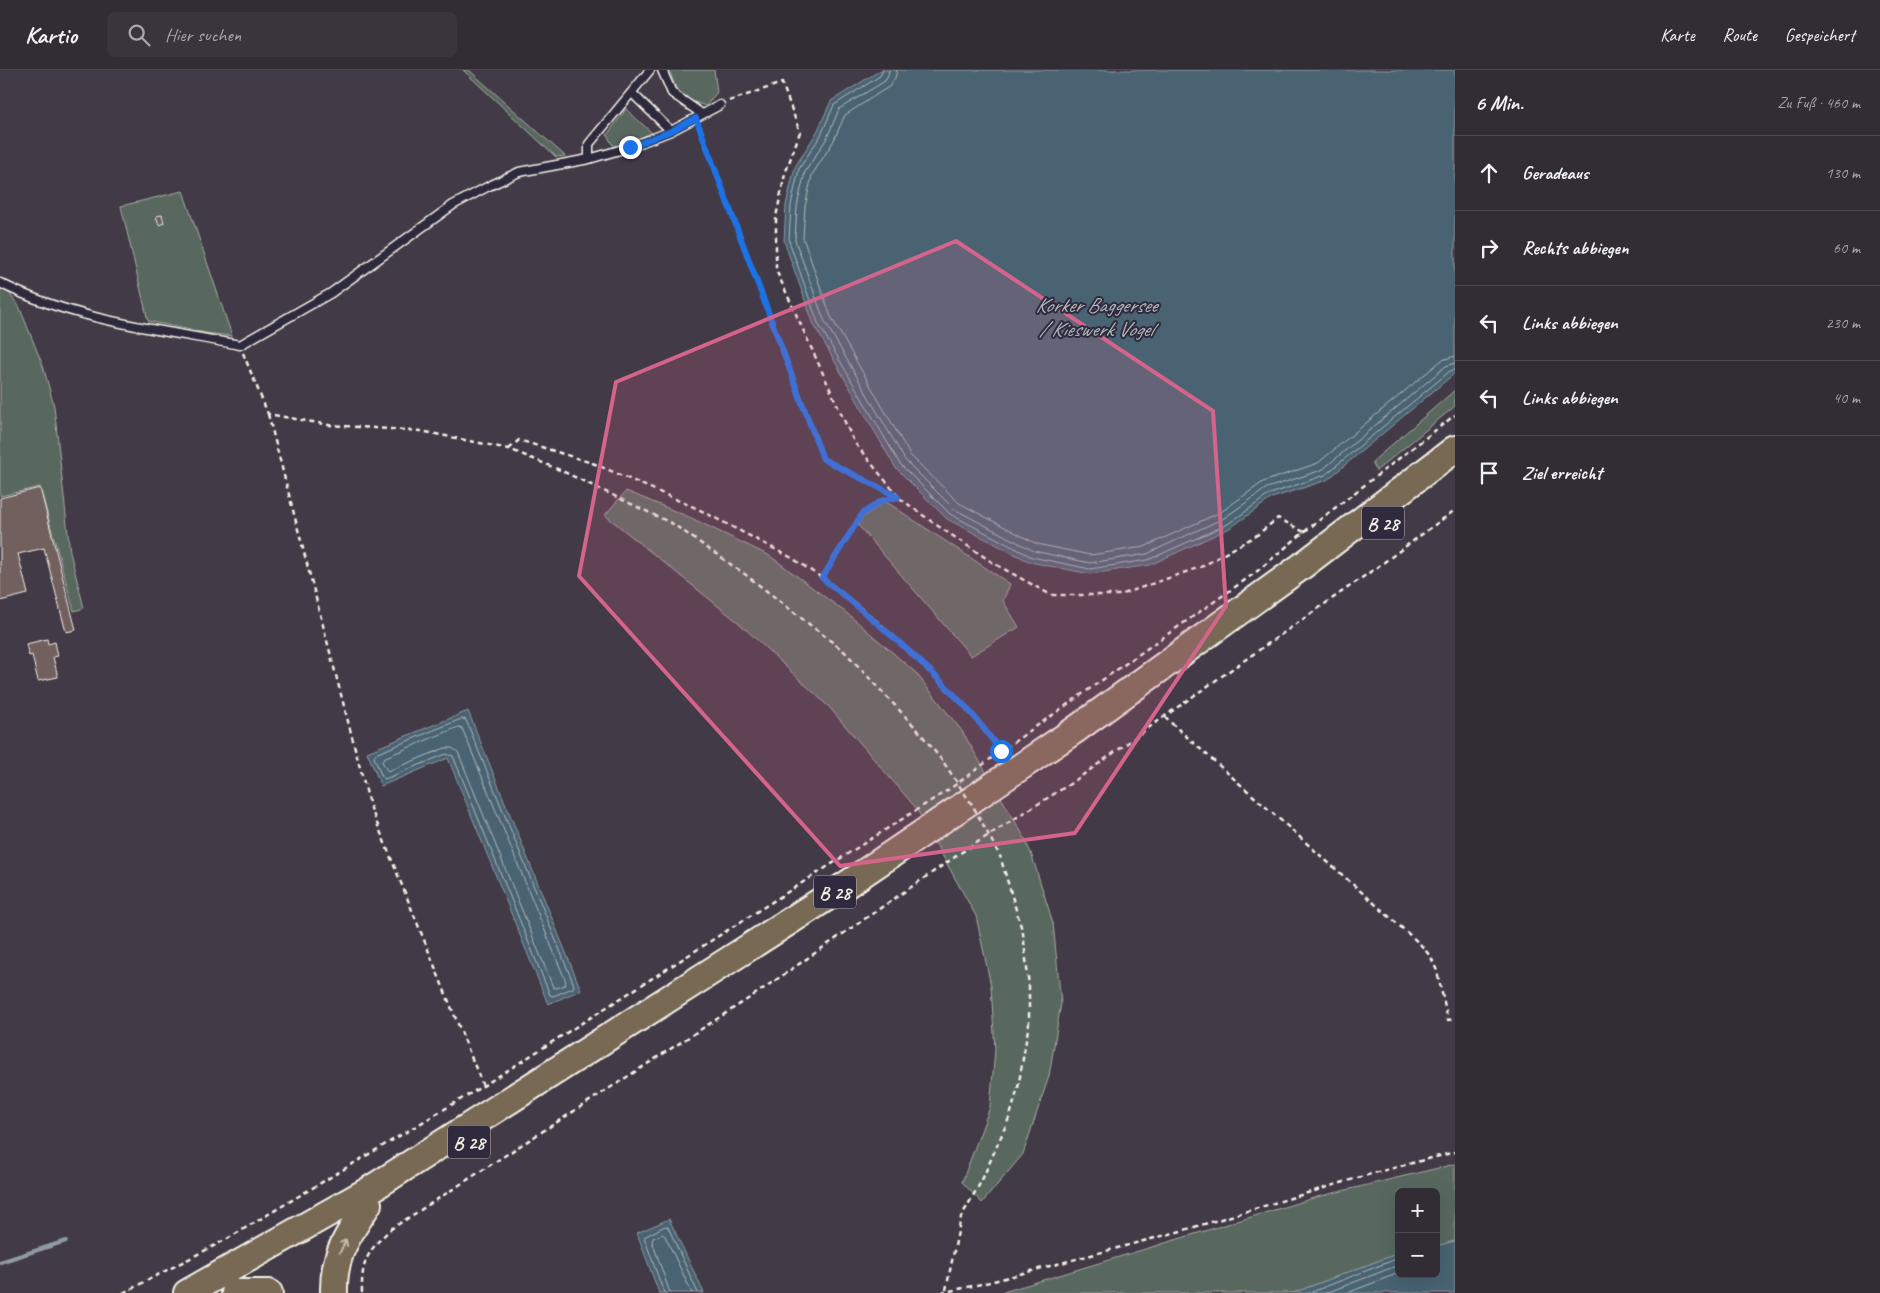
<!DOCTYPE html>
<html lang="de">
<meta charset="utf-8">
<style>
:root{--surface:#322c35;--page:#3a343d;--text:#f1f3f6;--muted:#a8a7ad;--line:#4d4850}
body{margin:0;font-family:Caveat,sans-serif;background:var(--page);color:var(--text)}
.controls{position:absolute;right:15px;bottom:15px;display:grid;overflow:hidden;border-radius:8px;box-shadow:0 5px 20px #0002}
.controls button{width:45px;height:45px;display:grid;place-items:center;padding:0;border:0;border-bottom:1px solid var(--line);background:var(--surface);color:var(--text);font:25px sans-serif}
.stop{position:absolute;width:15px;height:15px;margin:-11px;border:4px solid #1a73e8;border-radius:50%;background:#fff}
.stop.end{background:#1a73e8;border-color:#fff;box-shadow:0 1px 5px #0008}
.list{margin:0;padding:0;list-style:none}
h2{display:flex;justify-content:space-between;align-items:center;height:65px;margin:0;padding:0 20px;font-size:21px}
h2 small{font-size:16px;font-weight:400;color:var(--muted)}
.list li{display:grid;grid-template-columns:32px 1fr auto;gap:15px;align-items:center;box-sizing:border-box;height:75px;padding:0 20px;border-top:1px solid var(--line)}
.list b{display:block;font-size:19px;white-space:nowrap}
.list em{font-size:16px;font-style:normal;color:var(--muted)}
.icon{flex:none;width:28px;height:28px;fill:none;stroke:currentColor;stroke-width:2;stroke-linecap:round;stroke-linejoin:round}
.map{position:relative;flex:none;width:1455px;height:1223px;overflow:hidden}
header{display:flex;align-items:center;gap:30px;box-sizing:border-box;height:70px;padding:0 25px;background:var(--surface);border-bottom:1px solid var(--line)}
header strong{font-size:24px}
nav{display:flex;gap:28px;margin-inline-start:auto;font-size:18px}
.search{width:350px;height:45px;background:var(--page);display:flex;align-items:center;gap:12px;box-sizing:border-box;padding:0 18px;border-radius:8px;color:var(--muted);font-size:19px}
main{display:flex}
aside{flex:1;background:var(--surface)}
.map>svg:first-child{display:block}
</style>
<header>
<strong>Kartio</strong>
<div class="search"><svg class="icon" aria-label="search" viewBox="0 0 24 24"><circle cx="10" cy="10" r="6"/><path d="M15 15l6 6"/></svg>Hier suchen</div>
<nav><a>Karte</a><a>Route</a><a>Gespeichert</a></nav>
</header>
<main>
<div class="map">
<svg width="1455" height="1223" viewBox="0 0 1455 1223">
<rect width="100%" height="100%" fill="#433a47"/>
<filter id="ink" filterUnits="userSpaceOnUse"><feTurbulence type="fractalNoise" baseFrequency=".02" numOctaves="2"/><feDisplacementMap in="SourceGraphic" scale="10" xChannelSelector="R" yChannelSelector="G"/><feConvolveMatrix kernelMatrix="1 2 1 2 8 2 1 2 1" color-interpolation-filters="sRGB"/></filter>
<g filter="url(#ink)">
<!-- green -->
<path fill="#58675e" stroke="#a6aca3" d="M463,0h6l96,86 -9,1z
M669,0h45l3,22 -11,14c-26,-8 -28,-12 -37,-36z
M626,39l27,25 -37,12 -4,-2 -5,-9z
M183,121l49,145 -26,-3 -58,-12 -27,-115z
M0,218l8,4 11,14 24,60 11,40 16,146 14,56 -10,3 -34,-124 -40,9z
M1455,320v16l-79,65 -4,-9z
M626,421l63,26 81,39 79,59 66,57 47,59 61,104 8,18 22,70 8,80 -12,73 -26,78 -41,49 -20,-21 28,-75 5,-57 -4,-64 -15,-70 -60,-108 -87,-101 -90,-84 -134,-108z
M885,431l125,83 -7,17 16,26 -48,29 -113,-131 5,-8z
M1455,1094v77l-19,5v-54h-37v61l-106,40h-293l317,-96z"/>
<!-- water -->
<path fill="#4a6373" stroke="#8e9ca2" d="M881,0h574v303l-128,107 -55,18 -42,30 -80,37 -60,9 -60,-12 -83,-43 -52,-52 -81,-142 -30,-84 2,-36 9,-38 22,-35 14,-31z
M468,641l113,279 -33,14 -100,-246 -67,28 -14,-34z
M669,1149l35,74h-45l-22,-60z
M1455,1171v52h-162l106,-40v21h37v-28z"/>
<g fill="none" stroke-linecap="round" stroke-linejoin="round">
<!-- shore -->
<path stroke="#b0b8b9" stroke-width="1" d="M883,0l-3,6 -46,29 -13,30 -22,34 -8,36 -2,36 29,82 82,141 50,50 82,43 58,12 58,-9 80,-36 42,-30 55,-19 125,-104 5,-1
M889,0l-1,6 -3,5 -46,28 -12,29 -22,34 -8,34 -2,34 29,80 81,140 49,49 80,42 56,12 57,-9 77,-36 43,-30 55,-18 124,-104 9,-3
M897,0l-2,8 -5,8 -45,29 -12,27 -21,33 -7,32 -2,31 28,79 79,138 49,48 78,41 53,11 54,-8 77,-35 42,-30 55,-19 124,-103 13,-4
M462,649l4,1 108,265 -1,3 -20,8 -3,-1 -97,-239 -7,-2 -61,25 -3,-2 -8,-20 2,-3z
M459,657l3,1 104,254 -1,3 -8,3 -4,-1 -95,-235 -6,-4h-7l-57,23 -2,-2 -4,-8 2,-3z
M664,1223l-20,-56 21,-11 3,1 30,66
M670,1223l-18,-52 1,-3 9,-4 3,2 27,57
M1309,1223l90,-35
M1326,1223l73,-28
M1347,1223l52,-20"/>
<!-- stream -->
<path stroke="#8e9ca2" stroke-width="4" d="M0,1192l66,-21"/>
</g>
<!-- building -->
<path fill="#72615f" stroke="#f4f1e8" d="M162,145l2,8 -5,2 -3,-9z
M40,418l36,142 -10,2 -22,-84 -26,6 10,40 -28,7v-103z
M47,569l1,5 7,-2 3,14 -5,1 5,20 -20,4 -6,-26 -3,1 -3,-12z"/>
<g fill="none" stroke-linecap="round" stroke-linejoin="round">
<defs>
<path id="service" d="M662,0l10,23 30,21
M632,23l39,38
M589,89v-15l61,-74
M0,213c71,37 161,47 240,62l91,-52 122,-88 34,-18 32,-15 70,-13 41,-12 41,-16 49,-26"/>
<path id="trunk" d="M187,1223l184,-104 472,-302 232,-157 227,-164 153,-117
M235,1223h34
M334,1223c-1,-40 14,-57 34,-89"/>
</defs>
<!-- service casing -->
<use href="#service" stroke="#f4f1e8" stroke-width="11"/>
<!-- trunk casing -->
<use href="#trunk" stroke="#f4f1e8" stroke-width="30"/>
<!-- path -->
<path stroke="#f4f1e8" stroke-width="2.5" stroke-dasharray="5 4" stroke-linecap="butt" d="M729,31l53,-18 18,49 -15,42 -9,43v53l78,172 43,53
M699,57l124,332 75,38 37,27 60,40 56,31h69l83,-29 54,-31 21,-17 26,14
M243,283l25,61 61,11 92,6 88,18 51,21 113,54 73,51 99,77 72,77 27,34
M268,344l102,392 113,280
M509,379l10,-9 76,24 103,45 94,49 30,20 58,46 86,83 35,44 254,-178 49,-41 151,-117
M822,508l40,-64 19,-13 15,-4
M1165,646l4,5 251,223 11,13 6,14 11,49 7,-1
M946,1220l15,-73 21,-37 28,-64 8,-28 11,-65v-37l-6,-53 -23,-77
M123,1223l104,-54 256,-153 468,-298 49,-36
M362,1223c-1,-32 6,-43 29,-64l360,-232 214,-147 108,-68 92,-66 218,-153 72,-53
M941,1223l49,-11 191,-51 193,-58 81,-21"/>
<!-- service -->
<use href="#service" stroke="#2f2a3d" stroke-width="8"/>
<!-- trunk -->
<use href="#trunk" stroke="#786954" stroke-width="26"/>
<!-- path-bridge -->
<path stroke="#f4f1e8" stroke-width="2.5" stroke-dasharray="5 4" stroke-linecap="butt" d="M944,693l29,43 27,50"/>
</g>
<!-- one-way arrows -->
<defs><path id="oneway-shaft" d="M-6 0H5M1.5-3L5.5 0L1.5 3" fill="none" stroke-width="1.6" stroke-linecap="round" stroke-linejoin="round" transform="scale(1.25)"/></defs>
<use stroke="#c2bbad" href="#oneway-shaft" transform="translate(343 1176) rotate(-64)"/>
</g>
<g fill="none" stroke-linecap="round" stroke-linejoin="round" filter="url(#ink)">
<!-- route -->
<path stroke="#1a73e8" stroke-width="6" d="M630,77l41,-16 25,-13 127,341 75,38 -17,4 -19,13 -40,64c50,40 99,81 143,128 13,14 24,30 36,45"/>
</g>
<!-- marked area -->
<path fill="#d4648c" fill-opacity="0.2" stroke="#d4648c" stroke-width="4" stroke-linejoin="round" d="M956,171l257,170 13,195 -151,227 -235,33 -261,-290 37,-194z"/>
<g text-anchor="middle" stroke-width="4" stroke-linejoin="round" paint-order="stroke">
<!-- shield labels -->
<g fill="#2f2a3d" stroke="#b9b5b5" stroke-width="1">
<rect x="1362" y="436.5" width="42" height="33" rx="4"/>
<rect x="814" y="805.5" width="42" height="33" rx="4"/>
<rect x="448" y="1055.5" width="42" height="33" rx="4"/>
</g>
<g font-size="19" font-weight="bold" fill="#f4f1e8">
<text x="1383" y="460">B 28</text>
<text x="835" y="829">B 28</text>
<text x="469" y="1079">B 28</text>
</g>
<!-- water labels -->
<g font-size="21" font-style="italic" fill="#b0b8b9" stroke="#2f2a3d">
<text x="1096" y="242">Korker Baggersee<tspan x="1096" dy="24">/ Kieswerk Vogel</tspan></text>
</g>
</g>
</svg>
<div class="controls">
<button>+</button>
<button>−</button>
</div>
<div class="stop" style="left:1001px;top:681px"></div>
<div class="stop end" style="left:630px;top:77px"></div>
</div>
<aside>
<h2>6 Min.<small>Zu Fuß · 460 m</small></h2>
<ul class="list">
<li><svg class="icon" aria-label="ahead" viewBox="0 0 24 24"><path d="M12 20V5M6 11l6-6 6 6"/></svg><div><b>Geradeaus</b></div><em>130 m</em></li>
<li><svg class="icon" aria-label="right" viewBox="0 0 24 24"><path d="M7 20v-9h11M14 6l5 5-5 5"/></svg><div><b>Rechts abbiegen</b></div><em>60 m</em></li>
<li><svg class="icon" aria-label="left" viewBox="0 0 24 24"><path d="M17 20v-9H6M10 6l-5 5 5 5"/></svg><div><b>Links abbiegen</b></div><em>230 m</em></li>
<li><svg class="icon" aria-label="left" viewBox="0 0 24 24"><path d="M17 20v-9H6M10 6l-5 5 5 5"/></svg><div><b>Links abbiegen</b></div><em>40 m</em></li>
<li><svg class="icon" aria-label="arrive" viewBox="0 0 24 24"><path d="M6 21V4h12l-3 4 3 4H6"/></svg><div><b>Ziel erreicht</b></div></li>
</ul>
</aside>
</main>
